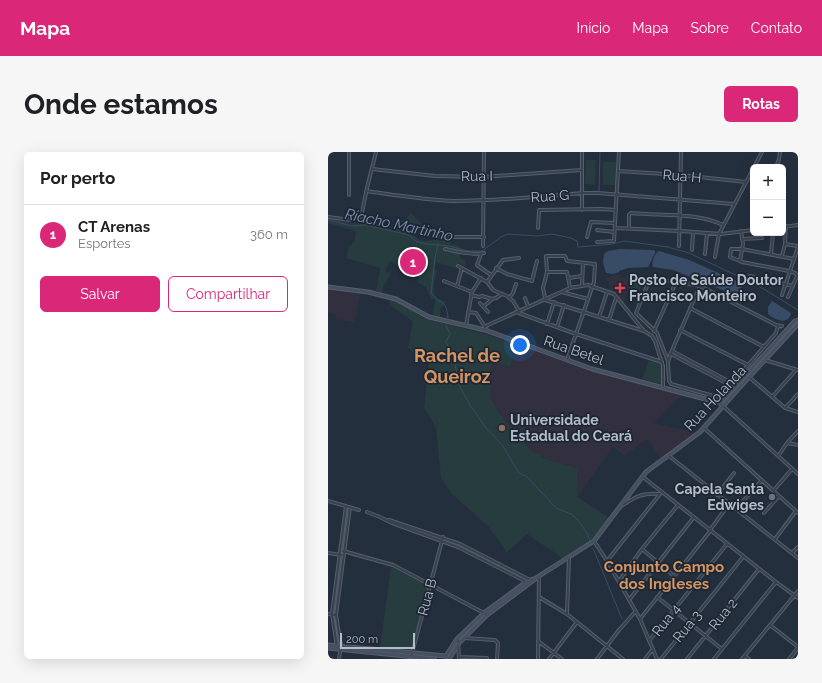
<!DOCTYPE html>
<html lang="pt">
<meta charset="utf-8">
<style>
:root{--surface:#fff;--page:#f6f6f6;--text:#202124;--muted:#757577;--line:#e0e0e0;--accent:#db2777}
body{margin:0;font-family:Raleway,sans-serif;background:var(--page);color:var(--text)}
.controls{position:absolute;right:12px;top:12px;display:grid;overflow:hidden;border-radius:6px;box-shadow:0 4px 16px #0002}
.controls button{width:36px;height:36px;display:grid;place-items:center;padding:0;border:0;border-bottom:1px solid var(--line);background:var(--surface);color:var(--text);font:20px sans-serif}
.scale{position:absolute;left:12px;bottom:10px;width:75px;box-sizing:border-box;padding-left:4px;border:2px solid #b4bcc9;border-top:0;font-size:11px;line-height:14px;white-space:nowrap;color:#b4bcc9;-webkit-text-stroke:3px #1d2633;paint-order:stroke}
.you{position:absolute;left:192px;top:193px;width:14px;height:14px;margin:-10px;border:3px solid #fff;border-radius:50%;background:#1a73e8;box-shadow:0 0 0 6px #1a73e833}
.badge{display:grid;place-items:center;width:26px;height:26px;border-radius:50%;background:var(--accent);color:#fff;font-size:13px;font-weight:700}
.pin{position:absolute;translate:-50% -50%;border:2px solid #fff;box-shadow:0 1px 4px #0006}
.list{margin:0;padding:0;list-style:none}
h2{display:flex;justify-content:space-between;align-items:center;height:52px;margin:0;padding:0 16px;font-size:17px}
h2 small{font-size:13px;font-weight:400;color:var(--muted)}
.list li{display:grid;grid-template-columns:26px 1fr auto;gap:12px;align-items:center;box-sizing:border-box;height:60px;padding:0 16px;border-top:1px solid var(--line)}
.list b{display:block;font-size:15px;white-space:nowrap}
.list p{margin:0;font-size:13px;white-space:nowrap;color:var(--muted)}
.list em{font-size:13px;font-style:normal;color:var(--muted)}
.actions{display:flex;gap:8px;padding:12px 16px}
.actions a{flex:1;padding:9px 0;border:1px solid var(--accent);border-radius:6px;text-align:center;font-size:14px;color:var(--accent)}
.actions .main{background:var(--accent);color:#fff}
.map{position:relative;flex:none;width:470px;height:507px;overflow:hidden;border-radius:6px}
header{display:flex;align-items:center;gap:24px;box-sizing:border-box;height:56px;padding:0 20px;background:var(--accent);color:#fff}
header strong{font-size:19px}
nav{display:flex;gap:22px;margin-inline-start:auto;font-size:14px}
.intro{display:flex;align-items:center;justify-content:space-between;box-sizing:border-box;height:96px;padding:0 24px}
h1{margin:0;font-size:28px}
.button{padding:10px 18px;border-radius:6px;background:var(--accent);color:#fff;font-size:14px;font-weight:700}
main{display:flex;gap:24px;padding:0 24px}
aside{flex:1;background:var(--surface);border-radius:6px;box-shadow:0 4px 16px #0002}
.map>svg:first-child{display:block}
</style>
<header>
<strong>Mapa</strong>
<nav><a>Início</a><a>Mapa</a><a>Sobre</a><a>Contato</a></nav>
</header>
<div class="intro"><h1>Onde estamos</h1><a class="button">Rotas</a></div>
<main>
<aside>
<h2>Por perto<small></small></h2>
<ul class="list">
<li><span class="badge">1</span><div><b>CT Arenas</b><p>Esportes</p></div><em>360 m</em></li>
</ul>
<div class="actions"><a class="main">Salvar</a><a>Compartilhar</a></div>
</aside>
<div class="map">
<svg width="470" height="507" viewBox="0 0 470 507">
<rect width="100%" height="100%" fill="#242f3e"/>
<!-- medical -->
<path fill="#32303f" d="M289,123l15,6 -9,22 -7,-10 -6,-3 2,-3 -7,-9z
M0,137l32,5 -5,26 -3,2 -16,-3v-5l-8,-2z
M187,192l84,29 83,22 -28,28 43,10 -37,25 -13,-19 -22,16 -12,-8 -36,50v-29l-29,-8 -16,-9 -31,-35 -11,-19v-21l3,-16 18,7z"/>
<!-- green -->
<path fill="#263c3f" d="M258,8h10l-1,25 -10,-1z
M275,10h13v23h-13z
M82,62h2l10,10 -1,6h-6l-2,3 1,3 6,4 4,1 27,-3v6l9,2v12l6,3 -1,5 -5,-3 -3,1 -2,4 -19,-6 -1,7 2,1c-1,7 -6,22 -1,27 3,3 7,3 10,4l-1,3 -5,5v9l-7,-2 2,-16 -2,-2 -1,3 -6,-14 -9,-5 2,-5 -29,-16 -5,10 6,2 -8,14 -1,6 -6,-2 4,-23 -34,-10 3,-12h2l1,-3h2l2,-11 -1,-1 -27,-8v-5l23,5 34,1v4l7,1 4,-7 9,-2z
M301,119l16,7 -7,16 -10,-4 4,-9 -6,-3z
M61,147l10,4 27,16 59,15 30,10 -4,23 -18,-6 -3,15v21l11,19 31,35 16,9 29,8v29l32,21 -17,21 -30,20 -2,-3 -33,-22 -21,19 -2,-5 -16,-22 -37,-33 -10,-15 -5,-50 -12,-21 5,-42 -21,-17 5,-26 -21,-16 -2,-2z
M321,208l12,4v20l-19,-5z
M63,415l36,18 1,2 -17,63 -2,1 -29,-3z"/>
<!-- water -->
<path fill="#394c67" d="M291,97l34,1 2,1v2l-7,14 -20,1 -9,3v1l-6,2 -7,-1 -3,-11 1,-8 4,-3z
M331,99l30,9 52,23 1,3 -5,9h-2l-62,-25 -20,-3c-2,-5 2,-14 6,-16z
M444,149l19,12c-3,13 -16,7 -23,1v-7z"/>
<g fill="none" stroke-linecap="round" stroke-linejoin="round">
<!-- stream -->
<path stroke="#394c67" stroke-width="1" d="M271,39l1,-39
M0,68l24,6 14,-1 43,10 7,6 10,3 23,2 19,5h14l19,-14 7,-3 30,2 14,-2 19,4 6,3 1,6 35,-3 11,-3 44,6 21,6 68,32 41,25
M110,92l-3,14 -4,35c10,14 15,4 17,25
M118,174l4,8 -4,8 7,12 6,31 11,20 16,23 17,18 16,27 8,4 29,31 15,6 7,6 9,13 3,8
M265,396l29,71"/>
<!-- street-tunnel -->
<path stroke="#3a4453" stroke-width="2" stroke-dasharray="2 1" stroke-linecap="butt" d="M452,176l2,2"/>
<defs>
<path id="street" d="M426,15l8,-15
M448,15l3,-8 1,-7
M44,17l63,7 48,1 99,-7
M290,19l63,4 65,7
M38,39c29,4 59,9 88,10 43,0 86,-4 129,-8h15l136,11
M21,43v-43
M254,58v-58
M0,65l23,3 10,-3 6,-29 9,-36
M455,75l15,-2
M210,76l1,-18 62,-1 15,1
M287,76l65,3 41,3 32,-4
M301,77v-14l2,-2c30,3 65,-1 92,12
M269,78l17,2
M112,85h44
M259,85l4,-15 24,1
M414,87l20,-1
M269,90l17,-1 5,-89
M457,92l13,2
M155,94l1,-94
M351,94l2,-94
M117,97c10,2 30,7 39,4
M364,98l1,-18
M153,102l-4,11 14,10
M377,102l2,-21
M443,102l2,-21
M454,104l3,-12 1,-18
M387,105l4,-23 34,-65
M466,107l-52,-10h-11l-1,8 12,5 47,9 6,2 3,3
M412,109l3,-17 -2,-13
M130,114l29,16 6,8 14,6 6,5 6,10
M168,116l11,6 25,7 5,-20
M219,120h20l3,16
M422,124l43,10
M241,126l13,-2
M116,129l28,11
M159,130l16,-22 16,-2
M129,134l5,-18
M254,134l1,-23
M372,134l-30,69 -2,8 1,18 2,3 46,13 5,-2 47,-54 7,-8 2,-7
M234,140l26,7
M143,143l8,2 3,-1 10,3
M454,143l16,-48
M460,145l9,-21
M181,146l4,-5 3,-9
M197,146l3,8
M217,146l-2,-10 4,-16 -1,-16h19l2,5 28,3 -1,18 -27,78
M164,147l4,-1 6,-4
M217,148l99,31
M152,151l8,9
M156,154l5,-4 3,-3
M362,156l74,39
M140,160l8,1 9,14
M188,160l60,22 86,28
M271,165l8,-25
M281,168l7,-22
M219,172l7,-22
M138,173l6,-33 9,-14
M229,175l7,-22
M157,178v-3l3,-2 82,-37 18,-3 26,9 30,37 8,5 3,5 8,25v21
M352,178l68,35
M326,179l22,-49
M344,199l60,32
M343,202l59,31
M437,208l33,10
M340,209l-11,-28 -21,-20 11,-27 6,-6 27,2 20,4 76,39 6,1
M421,225l36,31 13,4
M444,245l24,-27
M395,254l75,68
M457,256l13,-14
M376,276l94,85
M459,291l11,2
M451,303l8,-12 11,-12
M341,304l129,102
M315,325l133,105 22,16
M446,338l18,-21
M389,343l17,-22
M0,349l31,9
M293,354c15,-9 19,-13 38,-12
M408,357l26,-29
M39,360l13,5 12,6 66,24 69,35
M436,361l15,-17
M61,368l71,24 70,36
M382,378l19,-26
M447,387l21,-28
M266,389l13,20 33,58 17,40
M314,397l32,27
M15,399l50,14 91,48 3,2
M0,401l13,2
M464,401l6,-6
M279,409l53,-67
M291,429l23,-32 36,-44
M211,445l28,17 56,45
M329,445l65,52
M301,448l65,-83
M239,461l2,-55
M0,462l8,1
M312,467l71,-89
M442,473l28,22
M130,486l1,21
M136,486l31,2 3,3 -1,16
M210,489l24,18
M321,489l78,-97
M9,495l-5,-33 14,-108
M417,504l4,3
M83,505l32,-120
M131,505l28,1
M11,507l2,-13 -5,-31 14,-108
M210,507l1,-83
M221,507l28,-37
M269,507l22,-29 16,-18
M317,507l8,-10
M333,507l82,-102
M359,507l72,-90
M386,507l62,-77
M414,507l56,-68
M461,507l9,-11"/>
<path id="secondary" d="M0,135l40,5 28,7 33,18 56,13 107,39 128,34 3,3
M392,251l75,-82 3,-1
M0,493l118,11 1,1
M0,496l106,11
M118,504l11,-17 27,-26 42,-31 7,-3
M121,507l10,-16 28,-28 52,-39 55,-35 52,-69 54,-40 39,-44 59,-64"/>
</defs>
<!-- street casing -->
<use href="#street" stroke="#565f6c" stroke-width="4"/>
<!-- secondary casing -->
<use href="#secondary" stroke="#565f6c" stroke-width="5"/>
<!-- street -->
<use href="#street" stroke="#38414e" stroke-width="2"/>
<!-- secondary -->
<use href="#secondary" stroke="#465061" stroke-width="3"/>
</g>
<!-- markers -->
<path fill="#e0444e" stroke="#1d2633" stroke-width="1.5" d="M290 130h4v4h4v4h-4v4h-4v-4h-4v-4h4z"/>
<circle fill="#8d6e63" stroke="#1d2633" stroke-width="1.5" cx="174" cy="276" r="4"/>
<circle fill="#6b7280" stroke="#1d2633" stroke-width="1.5" cx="444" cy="345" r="4"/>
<g text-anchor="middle" stroke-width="3.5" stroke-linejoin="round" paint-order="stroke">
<!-- street labels -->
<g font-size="14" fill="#b4bcc9" stroke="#1d2633">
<text transform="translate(149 24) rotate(-1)" y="5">Rua I</text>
<text transform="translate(354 24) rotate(5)" y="5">Rua H</text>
<text transform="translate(222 44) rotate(-4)" y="5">Rua G</text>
<text transform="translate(246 198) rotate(19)" y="5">Rua Betel</text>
<text transform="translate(387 246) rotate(-47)" y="5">Rua Holanda</text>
<text transform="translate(99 445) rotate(-75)" y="5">Rua B</text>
<text transform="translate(395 462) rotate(-51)" y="5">Rua 2</text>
<text transform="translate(338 468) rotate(-52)" y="5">Rua 4</text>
<text transform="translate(359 474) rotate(-51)" y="5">Rua 3</text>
</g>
<!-- poi labels -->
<g font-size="14" font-weight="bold" fill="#b4bcc9" stroke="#1d2633" text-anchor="start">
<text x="301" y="133">Posto de Saúde Doutor<tspan x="301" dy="16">Francisco Monteiro</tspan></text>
<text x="182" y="273">Universidade<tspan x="182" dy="16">Estadual do Ceará</tspan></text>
<text x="436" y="342" text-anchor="end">Capela Santa<tspan x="436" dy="16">Edwiges</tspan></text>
</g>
<!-- water labels -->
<g font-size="15" font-style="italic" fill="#7c92b1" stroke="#1d2633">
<text transform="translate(71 73) rotate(12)" y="5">Riacho Martinho</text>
</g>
<!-- neighbourhood labels -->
<g font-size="15" font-weight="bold" fill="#d59563" stroke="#1d2633">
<text x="336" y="420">Conjunto Campo<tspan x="336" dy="17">dos Ingleses</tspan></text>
</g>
<!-- district labels -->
<g font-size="18" font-weight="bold" fill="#d59563" stroke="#1d2633">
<text x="129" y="210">Rachel de<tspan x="129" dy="21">Queiroz</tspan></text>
</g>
</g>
</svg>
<div class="controls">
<button>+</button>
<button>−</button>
</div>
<div class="scale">200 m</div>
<div class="you"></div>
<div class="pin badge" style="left:85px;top:110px">1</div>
</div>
</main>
